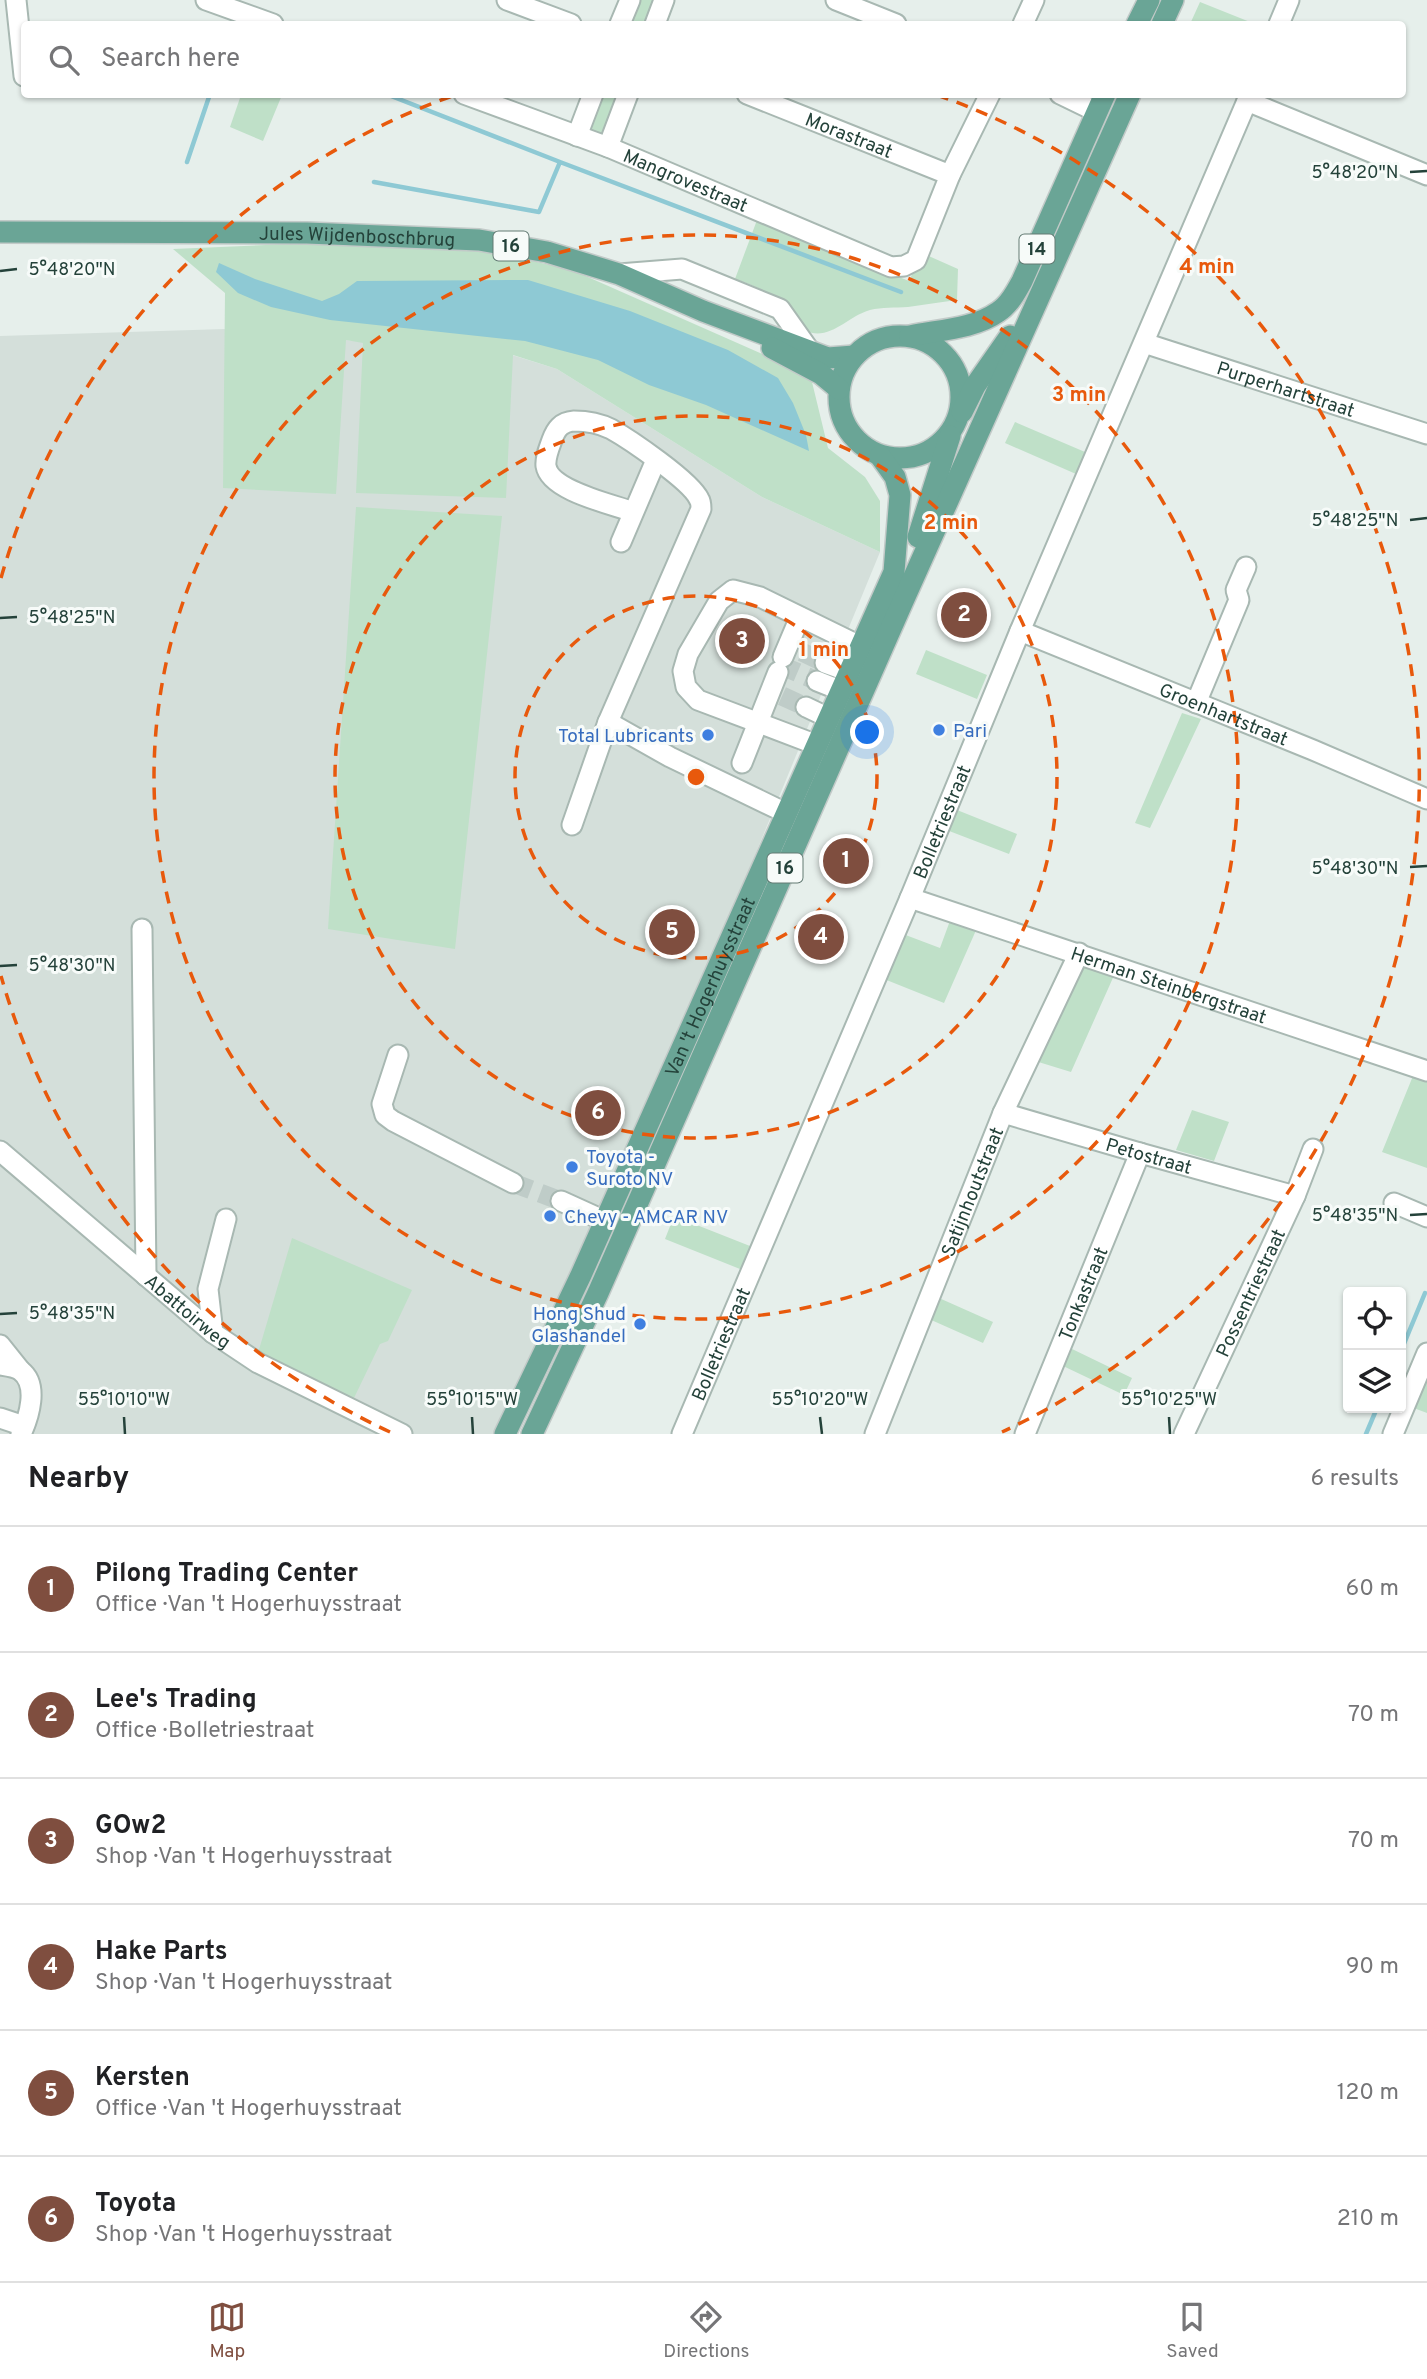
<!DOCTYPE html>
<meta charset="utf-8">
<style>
:root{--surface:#fff;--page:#f2f2f2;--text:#202124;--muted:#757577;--line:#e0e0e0;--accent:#7f4e3f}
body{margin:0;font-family:Overpass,sans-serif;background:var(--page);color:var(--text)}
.controls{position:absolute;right:21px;bottom:21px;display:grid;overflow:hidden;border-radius:7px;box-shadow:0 2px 5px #0004}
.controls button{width:63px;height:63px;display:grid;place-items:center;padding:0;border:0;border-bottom:2px solid var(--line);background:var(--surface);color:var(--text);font:35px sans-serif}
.you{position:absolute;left:868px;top:733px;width:24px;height:24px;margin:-18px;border:5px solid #fff;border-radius:50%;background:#1a73e8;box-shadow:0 0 0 10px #1a73e833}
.badge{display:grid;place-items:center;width:46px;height:46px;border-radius:50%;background:var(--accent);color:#fff;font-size:23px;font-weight:700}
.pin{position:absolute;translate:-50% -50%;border:4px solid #fff;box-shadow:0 2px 7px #0006}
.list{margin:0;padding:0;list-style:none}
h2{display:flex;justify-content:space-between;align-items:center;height:91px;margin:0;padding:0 28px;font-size:30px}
h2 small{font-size:23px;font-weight:400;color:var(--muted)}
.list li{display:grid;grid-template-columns:46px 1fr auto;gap:21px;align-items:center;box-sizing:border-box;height:126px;padding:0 28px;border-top:2px solid var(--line)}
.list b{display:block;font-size:26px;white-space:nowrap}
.list p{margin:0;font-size:23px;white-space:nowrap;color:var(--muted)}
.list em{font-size:23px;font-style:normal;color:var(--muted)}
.icon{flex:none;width:38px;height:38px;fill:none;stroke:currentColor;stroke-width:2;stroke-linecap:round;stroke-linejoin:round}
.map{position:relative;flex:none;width:1427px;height:1434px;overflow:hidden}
.search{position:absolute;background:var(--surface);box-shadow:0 2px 5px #0004;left:21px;right:21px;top:21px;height:77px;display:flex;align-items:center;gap:18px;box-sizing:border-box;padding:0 24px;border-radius:7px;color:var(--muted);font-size:26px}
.sheet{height:847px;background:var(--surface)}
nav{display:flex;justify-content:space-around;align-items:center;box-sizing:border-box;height:98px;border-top:2px solid var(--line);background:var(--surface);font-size:19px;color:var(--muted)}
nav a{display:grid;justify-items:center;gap:4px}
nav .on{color:var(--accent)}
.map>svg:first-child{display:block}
</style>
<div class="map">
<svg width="1427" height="1434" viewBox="0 0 1427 1434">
<rect width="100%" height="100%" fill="#e6efeb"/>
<!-- built -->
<path fill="#d4dfda" d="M225,329l287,26 45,14 205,128 118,55 -224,543 -154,339h-502v-1098z"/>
<!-- green -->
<path fill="#bfe0c8" d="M638,0h17l-9,24h-18z
M1200,2l55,22h-65z
M241,95h41l-19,46 -33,-14z
M598,95h22l-16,43 -19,-7z
M757,220l152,61 13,-28 36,16 -1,31c-17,2 -33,5 -49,7 -13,1 -26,0 -38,3 -24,7 -39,31 -65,21 -25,-31 -32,-39 -70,-52z
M359,241l121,8 92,21 204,90 36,22 16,66 37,29 15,24v51l-118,-55 -205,-128 -44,-14 -7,143 -150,-5 7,-150 -17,-3 -10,154 -113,-6 2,-195 -52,-44z
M1015,422l70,30 -9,22 -71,-31z
M356,507l146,9 -47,433 -127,-20z
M926,650l61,25 -10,24 -61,-25z
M1182,713l19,6 -51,109 -15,-5z
M952,808l65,26 -8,20 -65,-25z
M951,918l26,10 -33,75 -60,-24 19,-45 37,14z
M1078,964l38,7 -45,101 -39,-12z
M1415,1071l12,5v92l-45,-16z
M1192,1110l37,12 -15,39 -38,-11z
M674,1216l81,32 -10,23 -80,-32z
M292,1238l120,52 -24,51 -8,3 -26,54 -96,-45z
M939,1298l54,24 -10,21 -54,-24z
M1070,1348l62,30 -8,17 -63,-30z
M1427,1368v45l-16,-6z"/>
<!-- water -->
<path fill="#8ec9d4" d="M219,263l36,16 67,22 17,-7 18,-13 171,-1 102,31 98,39 50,28 15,25 13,32 3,16 -103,-46 -57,-20 -51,-25 -73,-19 -195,-21 -59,-13 -33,-14 -22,-21z"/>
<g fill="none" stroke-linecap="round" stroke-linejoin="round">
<!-- stream -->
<path stroke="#8ec9d4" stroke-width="4.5" d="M187,162l23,-68
M560,162l341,130
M374,182l165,30 21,-50 -174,-68
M1401,1351l24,-58
M1366,1434l11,-26"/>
<!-- minor-tunnel -->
<path stroke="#bfccc8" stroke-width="19" stroke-dasharray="19 10" stroke-linecap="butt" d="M802,652l23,11
M780,665l37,16
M782,696l24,11
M513,1183l48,18"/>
<defs>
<g id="minor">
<path d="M16,0l8,76"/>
<path d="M206,0l67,24"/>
<path d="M507,0l64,24"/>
<path d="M836,0l60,24"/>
<path d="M620,24l10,-24"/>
<path d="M655,24l9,-24"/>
<path d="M1023,24l11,-24"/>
<path d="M1279,24l10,-24"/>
<path id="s1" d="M464,94l144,53 283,120 13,-1 12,-6 34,-85 40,-81"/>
<path id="s2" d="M747,94l203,81"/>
<path d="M1060,94l37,18"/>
<path d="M1247,101l180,74"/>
<path d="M577,136l16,-42"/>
<path d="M608,147l20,-53"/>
<path d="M619,274l63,-5 98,40 29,41"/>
<path id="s3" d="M1144,343l283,91"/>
<path d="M621,542l35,-82"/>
<path id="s4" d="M1020,631l293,119 114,49"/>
<path d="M783,657l17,-40"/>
<path d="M825,663l25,9"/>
<path d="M817,681l25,10"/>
<path d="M1196,703l43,-103 -3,-10 10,-23"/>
<path d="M806,707l23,11"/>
<path d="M608,722l62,35 116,56"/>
<path d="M817,745l-119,-45 -12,-13 -3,-16 5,-17 31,-53 14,-11 27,7 102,50"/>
<path d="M742,763l36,-91"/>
<path d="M572,825l36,-103 93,-213c0,-3 0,-7 -2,-10 -8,-18 -70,-60 -88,-70 -10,-5 -25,-8 -37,-8 -13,1 -18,8 -22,19 -3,8 -7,18 -6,26 4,25 66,38 87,46"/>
<path id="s5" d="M910,898l517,173"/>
<path d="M142,929l4,347"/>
<path d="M398,1055l-16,49 3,11 8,6 120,62"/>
<path id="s6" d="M1003,1113l137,40 155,43"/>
<path id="s7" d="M0,1151l213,182 45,30 144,71"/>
<path d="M561,1201l44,20"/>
<path d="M1394,1203l33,14"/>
<path d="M213,1333l-5,-44 18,-70"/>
<path d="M0,1345l20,25"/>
<path d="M0,1365c6,1 16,2 21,6 18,14 8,46 0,63"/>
<path d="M0,1418l24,8"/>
<path id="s8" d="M682,1434l228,-536 110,-267 230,-537"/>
<path id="s9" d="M875,1434l128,-321 76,-160"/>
<path id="s10" d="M1025,1434l115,-281"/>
<path id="s11" d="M1184,1434l111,-238 18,-47"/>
<path d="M1393,1434l34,-81"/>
</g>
<g id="major">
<path d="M1137,24l12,-24"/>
<path d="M1162,24l11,-24"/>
<path id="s12" d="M0,232l307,1 172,7 68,12 72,22 84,37 125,47 26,-2"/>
<circle cx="900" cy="397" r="61"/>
<path d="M910,336c28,-6 64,-7 88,-24 11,-7 18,-20 24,-31l83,-187"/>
<path d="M772,348l49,26 18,15"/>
<path d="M962,412l13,-26 35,-50"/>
<path d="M918,537l32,-101"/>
<path id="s13" d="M505,1434l76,-159 313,-703 6,-77 -5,-18 -15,-21"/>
<path d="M532,1434l66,-141 306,-694 226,-505"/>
</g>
</defs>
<!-- minor casing -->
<use href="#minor" stroke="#a8b8b2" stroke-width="23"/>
<!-- major casing -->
<use href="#major" stroke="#c2cac8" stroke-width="24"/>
<!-- minor -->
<use href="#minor" stroke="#fff" stroke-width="19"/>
<!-- major -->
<use href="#major" stroke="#6aa596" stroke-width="21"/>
</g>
<!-- ticks -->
<path fill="none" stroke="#24423a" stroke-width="2.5" d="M1410,172l17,-1M0,271l17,-2M1410,520l17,-2M0,618l17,-1M1410,867l17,-1M0,966l17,-1M1410,1215l17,-1M0,1314l17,-1M124,1417l1,17M472,1417l1,17M820,1417l2,17M1169,1417l1,17"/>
<!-- distance rings -->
<g fill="none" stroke="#e8590c" stroke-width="3.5" stroke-dasharray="12 9">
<circle cx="696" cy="777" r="181"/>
<circle cx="696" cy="777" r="361"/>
<circle cx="696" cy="777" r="542"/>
<path d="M390 1432A723 723 0 0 1 1 976M1 578A723 723 0 0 1 455 95M937 95A723 723 0 0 1 1002 1432"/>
</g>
<!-- markers -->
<g fill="#3f7fe0" stroke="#f7fbf9" stroke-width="2.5">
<circle cx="939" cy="730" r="7"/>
<circle cx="708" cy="735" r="7"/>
<circle cx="572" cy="1167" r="7"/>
<circle cx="550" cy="1216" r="7"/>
<circle cx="640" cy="1324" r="7"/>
</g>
<g text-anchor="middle" stroke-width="6" stroke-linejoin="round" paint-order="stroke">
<!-- shield labels -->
<g fill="#f7fbf9" stroke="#637a73" stroke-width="2">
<rect x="493.5" y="231.5" width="35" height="29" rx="5"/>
<rect x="1019.5" y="234.5" width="35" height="29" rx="5"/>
<rect x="767.5" y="853.5" width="35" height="29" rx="5"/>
</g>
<g font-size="18" font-weight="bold" fill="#24423a">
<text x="511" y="252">16</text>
<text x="1037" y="255">14</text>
<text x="785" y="874">16</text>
</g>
<!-- street labels -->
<g font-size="19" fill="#24423a" stroke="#f7fbf9">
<text dy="7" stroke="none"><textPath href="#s2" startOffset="110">Morastraat</textPath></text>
<text dy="7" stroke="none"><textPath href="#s1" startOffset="238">Mangrovestraat</textPath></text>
<text dy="7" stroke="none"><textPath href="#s12" startOffset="357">Jules Wijdenboschbrug</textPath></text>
<text dy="7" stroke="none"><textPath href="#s3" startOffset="149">Purperhartstraat</textPath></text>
<text dy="7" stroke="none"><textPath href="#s4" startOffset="220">Groenhartstraat</textPath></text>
<text dy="7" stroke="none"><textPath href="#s8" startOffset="665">Bolletriestraat</textPath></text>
<text dy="7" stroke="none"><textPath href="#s5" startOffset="273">Herman Steinbergstraat</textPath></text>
<text dy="7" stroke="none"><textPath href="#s13" startOffset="492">Van 't Hogerhuysstraat</textPath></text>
<text dy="7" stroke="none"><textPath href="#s6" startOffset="152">Petostraat</textPath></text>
<text dy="7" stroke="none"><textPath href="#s9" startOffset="261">Satijnhoutstraat</textPath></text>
<text dy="7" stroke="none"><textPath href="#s11" startOffset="156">Possentriestraat</textPath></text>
<text dy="7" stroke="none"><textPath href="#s10" startOffset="152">Tonkastraat</textPath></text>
<text dy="7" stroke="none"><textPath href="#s7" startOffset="247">Abattoirweg</textPath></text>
<text dy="7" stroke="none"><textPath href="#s8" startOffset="98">Bolletriestraat</textPath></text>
</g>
<!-- shop labels -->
<g font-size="19" fill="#366cbe" stroke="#f7fbf9" text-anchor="start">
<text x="953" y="737">Pari</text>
<text x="694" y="742" text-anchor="end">Total Lubricants</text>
<text x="586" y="1163">Toyota -<tspan x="586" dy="22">Suroto NV</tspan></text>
<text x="564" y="1223">Chevy - AMCAR NV</text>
<text x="626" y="1320" text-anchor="end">Hong Shud<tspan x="626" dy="22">Glashandel</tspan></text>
</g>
</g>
<g font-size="18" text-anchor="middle" fill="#24423a" stroke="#f7fbf9" stroke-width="6" stroke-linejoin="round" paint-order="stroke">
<text x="1355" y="178">5°48'20"N</text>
<text x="72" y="275">5°48'20"N</text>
<text x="1355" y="526">5°48'25"N</text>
<text x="72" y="623">5°48'25"N</text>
<text x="1355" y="874">5°48'30"N</text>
<text x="72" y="971">5°48'30"N</text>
<text x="1355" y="1221">5°48'35"N</text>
<text x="72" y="1319">5°48'35"N</text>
<text x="124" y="1405">55°10'10"W</text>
<text x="472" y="1405">55°10'15"W</text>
<text x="820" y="1405">55°10'20"W</text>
<text x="1169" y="1405">55°10'25"W</text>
</g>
<circle cx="696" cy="777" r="10" fill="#e8590c" stroke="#f7fbf9" stroke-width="3.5"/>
<g font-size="21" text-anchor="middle" font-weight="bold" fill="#e8590c" stroke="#f7fbf9" stroke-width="6" stroke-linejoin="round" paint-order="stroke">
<text x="1207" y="273">4 min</text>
<text x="1079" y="401">3 min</text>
<text x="951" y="529">2 min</text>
<text x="824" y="656">1 min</text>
</g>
</svg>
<div class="controls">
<button><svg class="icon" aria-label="locate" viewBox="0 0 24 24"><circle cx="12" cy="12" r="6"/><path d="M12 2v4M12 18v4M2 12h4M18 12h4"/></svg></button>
<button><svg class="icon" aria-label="layers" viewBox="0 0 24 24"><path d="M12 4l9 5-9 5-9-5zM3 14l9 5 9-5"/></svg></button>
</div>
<div class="you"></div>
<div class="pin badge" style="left:846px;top:861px">1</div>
<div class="pin badge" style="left:964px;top:615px">2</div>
<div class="pin badge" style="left:742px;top:641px">3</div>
<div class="pin badge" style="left:821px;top:937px">4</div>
<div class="pin badge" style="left:672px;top:932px">5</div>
<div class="pin badge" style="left:598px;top:1113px">6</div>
<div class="search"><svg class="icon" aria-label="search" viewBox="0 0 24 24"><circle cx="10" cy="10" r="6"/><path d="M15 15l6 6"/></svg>Search here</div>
</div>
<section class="sheet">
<h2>Nearby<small>6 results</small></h2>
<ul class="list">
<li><span class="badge">1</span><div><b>Pilong Trading Center</b><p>Office · Van 't Hogerhuysstraat</p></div><em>60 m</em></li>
<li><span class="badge">2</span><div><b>Lee's Trading</b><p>Office · Bolletriestraat</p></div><em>70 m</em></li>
<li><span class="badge">3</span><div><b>GOw2</b><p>Shop · Van 't Hogerhuysstraat</p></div><em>70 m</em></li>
<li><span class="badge">4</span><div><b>Hake Parts</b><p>Shop · Van 't Hogerhuysstraat</p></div><em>90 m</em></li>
<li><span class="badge">5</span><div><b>Kersten</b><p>Office · Van 't Hogerhuysstraat</p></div><em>120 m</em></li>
<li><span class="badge">6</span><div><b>Toyota</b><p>Shop · Van 't Hogerhuysstraat</p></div><em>210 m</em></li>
</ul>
</section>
<nav>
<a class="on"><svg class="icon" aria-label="map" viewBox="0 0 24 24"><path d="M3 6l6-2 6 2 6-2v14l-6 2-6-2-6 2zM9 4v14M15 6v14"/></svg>Map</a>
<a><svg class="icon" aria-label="directions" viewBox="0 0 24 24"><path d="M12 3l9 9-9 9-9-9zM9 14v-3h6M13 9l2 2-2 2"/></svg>Directions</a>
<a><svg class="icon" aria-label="saved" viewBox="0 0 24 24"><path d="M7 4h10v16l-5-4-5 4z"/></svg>Saved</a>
</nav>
